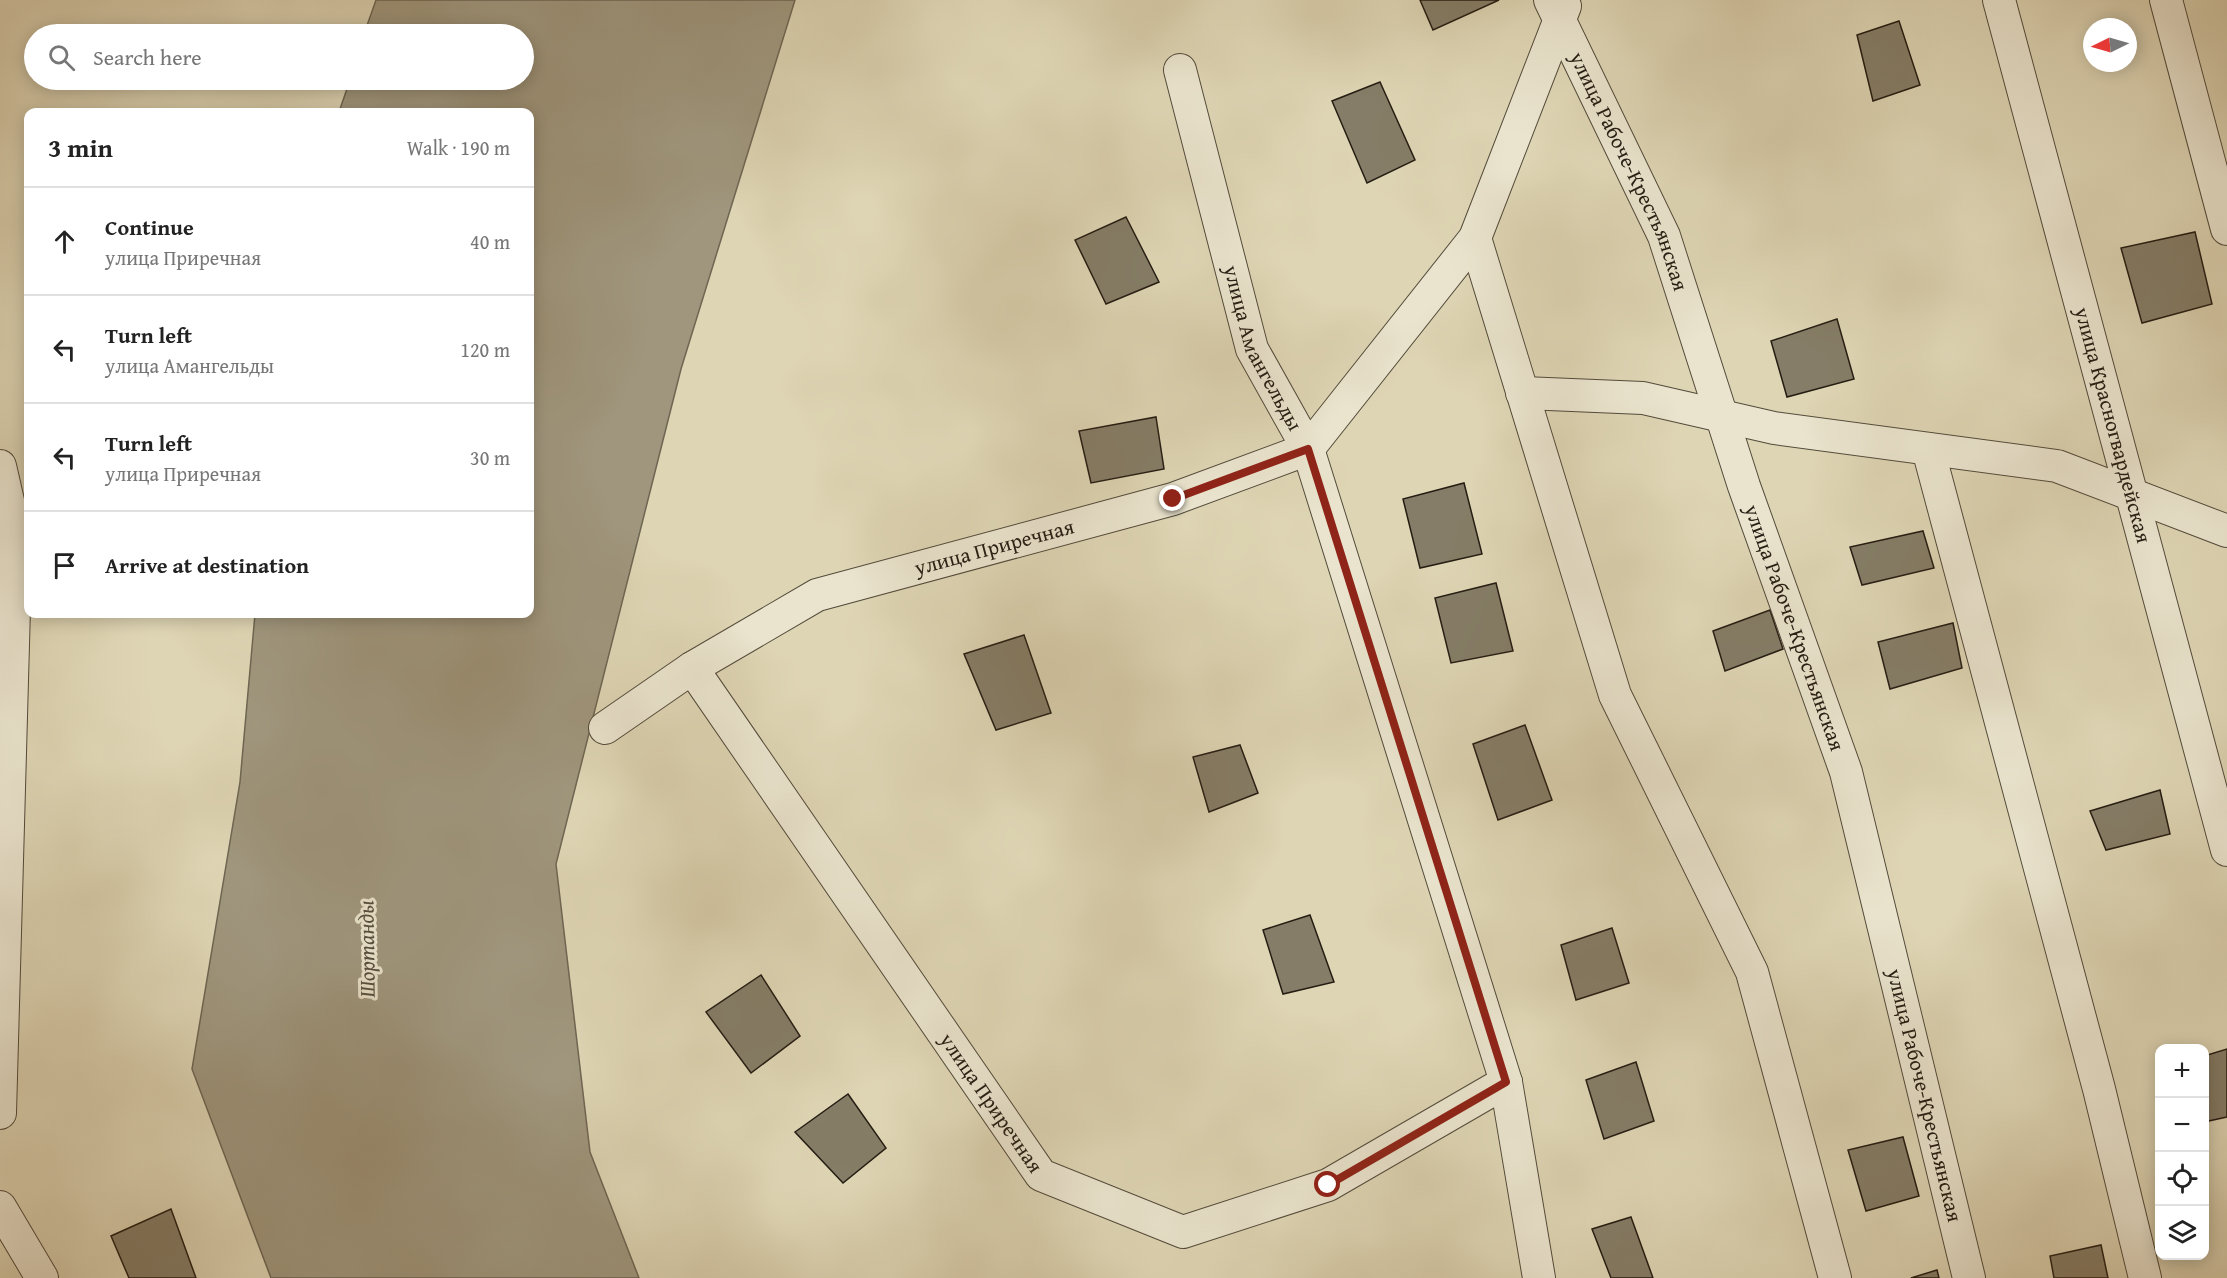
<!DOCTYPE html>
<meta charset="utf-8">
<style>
:root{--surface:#fff;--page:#f6f6f6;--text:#222;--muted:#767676;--line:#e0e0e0}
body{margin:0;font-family:"Gentium Book Plus",serif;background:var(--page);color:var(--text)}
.controls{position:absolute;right:18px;bottom:18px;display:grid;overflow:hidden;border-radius:12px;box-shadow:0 3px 15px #0003}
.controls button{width:54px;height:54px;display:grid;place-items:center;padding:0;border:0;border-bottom:2px solid var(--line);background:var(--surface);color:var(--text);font:30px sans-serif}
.compass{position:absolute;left:2083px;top:18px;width:54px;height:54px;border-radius:50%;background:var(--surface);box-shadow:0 3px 15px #0003;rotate:265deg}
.stop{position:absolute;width:18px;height:18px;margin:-14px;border:4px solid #8f2418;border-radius:50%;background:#fff}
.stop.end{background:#8f2418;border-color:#fff;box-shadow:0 2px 6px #0008}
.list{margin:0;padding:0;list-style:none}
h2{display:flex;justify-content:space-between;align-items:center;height:78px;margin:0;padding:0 24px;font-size:26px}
h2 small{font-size:20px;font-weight:400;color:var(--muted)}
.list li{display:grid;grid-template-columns:39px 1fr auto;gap:18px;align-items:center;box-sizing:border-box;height:108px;padding:0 24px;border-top:2px solid var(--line)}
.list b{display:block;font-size:22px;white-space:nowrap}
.list p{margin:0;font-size:20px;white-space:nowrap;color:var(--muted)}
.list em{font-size:20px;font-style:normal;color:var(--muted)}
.icon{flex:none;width:33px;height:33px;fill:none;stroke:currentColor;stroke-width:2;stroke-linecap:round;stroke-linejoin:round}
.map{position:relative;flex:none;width:2227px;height:1278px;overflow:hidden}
.search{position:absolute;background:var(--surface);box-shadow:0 3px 15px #0003;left:24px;top:24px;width:510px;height:66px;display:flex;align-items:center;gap:15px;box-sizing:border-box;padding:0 21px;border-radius:33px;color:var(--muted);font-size:22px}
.panel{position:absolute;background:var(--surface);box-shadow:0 3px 15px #0003;left:24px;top:108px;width:510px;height:510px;border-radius:12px}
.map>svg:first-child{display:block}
</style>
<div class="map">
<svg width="2227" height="1278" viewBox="0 0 2227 1278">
<rect width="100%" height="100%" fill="#ded5b4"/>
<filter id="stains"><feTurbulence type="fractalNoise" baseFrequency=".00333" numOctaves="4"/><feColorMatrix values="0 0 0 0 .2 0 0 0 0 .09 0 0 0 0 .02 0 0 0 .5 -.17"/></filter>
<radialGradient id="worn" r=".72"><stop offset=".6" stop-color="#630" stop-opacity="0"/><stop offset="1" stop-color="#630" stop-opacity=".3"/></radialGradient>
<!-- water -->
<path fill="#9f967d" stroke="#6e6653" stroke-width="1.5" d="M376,0h419l-114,369 -125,495 34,288 49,126h-368l-79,-209 48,-287 15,-168h275v-502h-191l11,-32h174v-46h-160z"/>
<!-- building -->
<path fill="#857d67" stroke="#251d13" stroke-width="1.5" d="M1420,0h79l-66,30z
M1899,21l21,64 -47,16 -16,-66z
M1380,82l35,78 -48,23 -35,-82z
M1126,217l33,65 -53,22 -31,-64z
M2195,232l17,72 -70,19 -21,-75z
M1837,319l17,60 -67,18 -16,-56z
M1156,417l8,52 -73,14 -12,-52z
M1464,483l18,71 -62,14 -17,-69z
M1923,531l11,37 -72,17 -12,-38z
M1496,583l17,68 -62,12 -16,-65z
M1770,610l13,39 -58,22 -12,-40z
M1953,623l9,45 -72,21 -12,-47z
M1024,635l27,78 -55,17 -32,-76z
M1525,725l27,75 -54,20 -25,-76z
M1240,745l18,48 -49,19 -16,-55z
M2160,790l10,44 -64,16 -16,-39z
M1310,915l24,67 -51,12 -20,-64z
M1612,928l17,55 -53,17 -15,-55z
M761,975l39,61 -49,37 -45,-61z
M2227,1049v68l-23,5v-66z
M1636,1062l18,59 -50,18 -18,-59z
M848,1094l38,54 -43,35 -48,-51z
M1903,1137l16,59 -53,15 -18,-61z
M171,1209l25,69h-67l-18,-42z
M1631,1217l22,61h-42l-19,-49z
M2101,1245l7,33h-54l-4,-22z
M1937,1270l2,8h-28z"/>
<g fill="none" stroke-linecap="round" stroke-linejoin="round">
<defs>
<g id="street">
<path id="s1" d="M1550,0l114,236 80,250 102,286 123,506"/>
<path id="s2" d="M1999,0l228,850"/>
<path d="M2166,0l61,229"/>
<path id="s3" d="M1180,70l72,279 56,100 198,633 33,196"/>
<path d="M1475,238l140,457 137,277 83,306"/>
<path d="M1522,393l121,5 131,30 283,38 170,65"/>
<path d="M1308,449l167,-211 90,-232"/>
<path d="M1928,449l171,640 46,189"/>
<path d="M0,466l16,70 -16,577"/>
<path id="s4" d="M692,668l349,507 142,57 145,-47 178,-103"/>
<path id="s5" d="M605,728l87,-60 125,-73 356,-96 135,-50"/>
<path d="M0,1207l42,71"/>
</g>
</defs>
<!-- street casing -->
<use href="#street" stroke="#534b3b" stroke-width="34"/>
<!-- street -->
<use href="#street" stroke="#eae4ce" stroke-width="32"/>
</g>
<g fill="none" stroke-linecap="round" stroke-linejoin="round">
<!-- route -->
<path stroke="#8f2418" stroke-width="8" d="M1173,499l135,-50 198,633 -178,103"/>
</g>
<g text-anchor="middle" stroke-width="6" stroke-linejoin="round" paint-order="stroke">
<!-- street labels -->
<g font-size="21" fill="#251d13" stroke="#eae4ce">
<text dy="7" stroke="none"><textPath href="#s1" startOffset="189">улица Рабоче-Крестьянская</textPath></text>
<text dy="7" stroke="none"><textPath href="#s3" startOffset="291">улица Амангельды</textPath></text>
<text dy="7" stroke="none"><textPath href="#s2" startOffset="440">улица Красногвардейская</textPath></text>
<text dy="7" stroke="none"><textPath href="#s5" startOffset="434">улица Приречная</textPath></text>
<text dy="7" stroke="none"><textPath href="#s1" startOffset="675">улица Рабоче-Крестьянская</textPath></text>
<text dy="7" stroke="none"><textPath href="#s1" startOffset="1161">улица Рабоче-Крестьянская</textPath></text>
<text dy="7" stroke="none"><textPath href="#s4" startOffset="528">улица Приречная</textPath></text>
</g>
<!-- water labels -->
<g font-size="22" font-style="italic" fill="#564d3d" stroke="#eae4ce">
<text transform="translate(366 949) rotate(-91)" y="8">Шортанды</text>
</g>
</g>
<rect width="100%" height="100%" filter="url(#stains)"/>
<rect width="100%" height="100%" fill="url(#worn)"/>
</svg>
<div class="controls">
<button>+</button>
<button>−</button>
<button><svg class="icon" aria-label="locate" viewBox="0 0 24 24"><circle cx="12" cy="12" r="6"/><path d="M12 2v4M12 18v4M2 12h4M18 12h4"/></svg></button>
<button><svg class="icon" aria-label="layers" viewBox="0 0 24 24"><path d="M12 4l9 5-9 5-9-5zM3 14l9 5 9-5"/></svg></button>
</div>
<svg class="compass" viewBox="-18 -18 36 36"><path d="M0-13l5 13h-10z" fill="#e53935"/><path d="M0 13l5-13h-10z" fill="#767676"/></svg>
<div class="stop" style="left:1328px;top:1185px"></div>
<div class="stop end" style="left:1173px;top:499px"></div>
<div class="search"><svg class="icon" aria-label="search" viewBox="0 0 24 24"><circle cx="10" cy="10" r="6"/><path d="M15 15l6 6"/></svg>Search here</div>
<section class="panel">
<h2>3 min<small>Walk · 190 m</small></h2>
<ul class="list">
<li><svg class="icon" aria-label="ahead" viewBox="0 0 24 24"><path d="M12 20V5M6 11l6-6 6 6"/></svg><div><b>Continue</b><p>улица Приречная</p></div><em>40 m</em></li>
<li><svg class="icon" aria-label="left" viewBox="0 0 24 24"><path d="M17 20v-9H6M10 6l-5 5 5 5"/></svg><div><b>Turn left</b><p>улица Амангельды</p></div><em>120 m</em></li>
<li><svg class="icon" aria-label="left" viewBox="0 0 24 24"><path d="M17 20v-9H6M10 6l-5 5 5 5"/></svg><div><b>Turn left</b><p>улица Приречная</p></div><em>30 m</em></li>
<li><svg class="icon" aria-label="arrive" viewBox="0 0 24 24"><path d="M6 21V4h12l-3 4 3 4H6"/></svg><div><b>Arrive at destination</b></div></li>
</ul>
</section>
</div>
